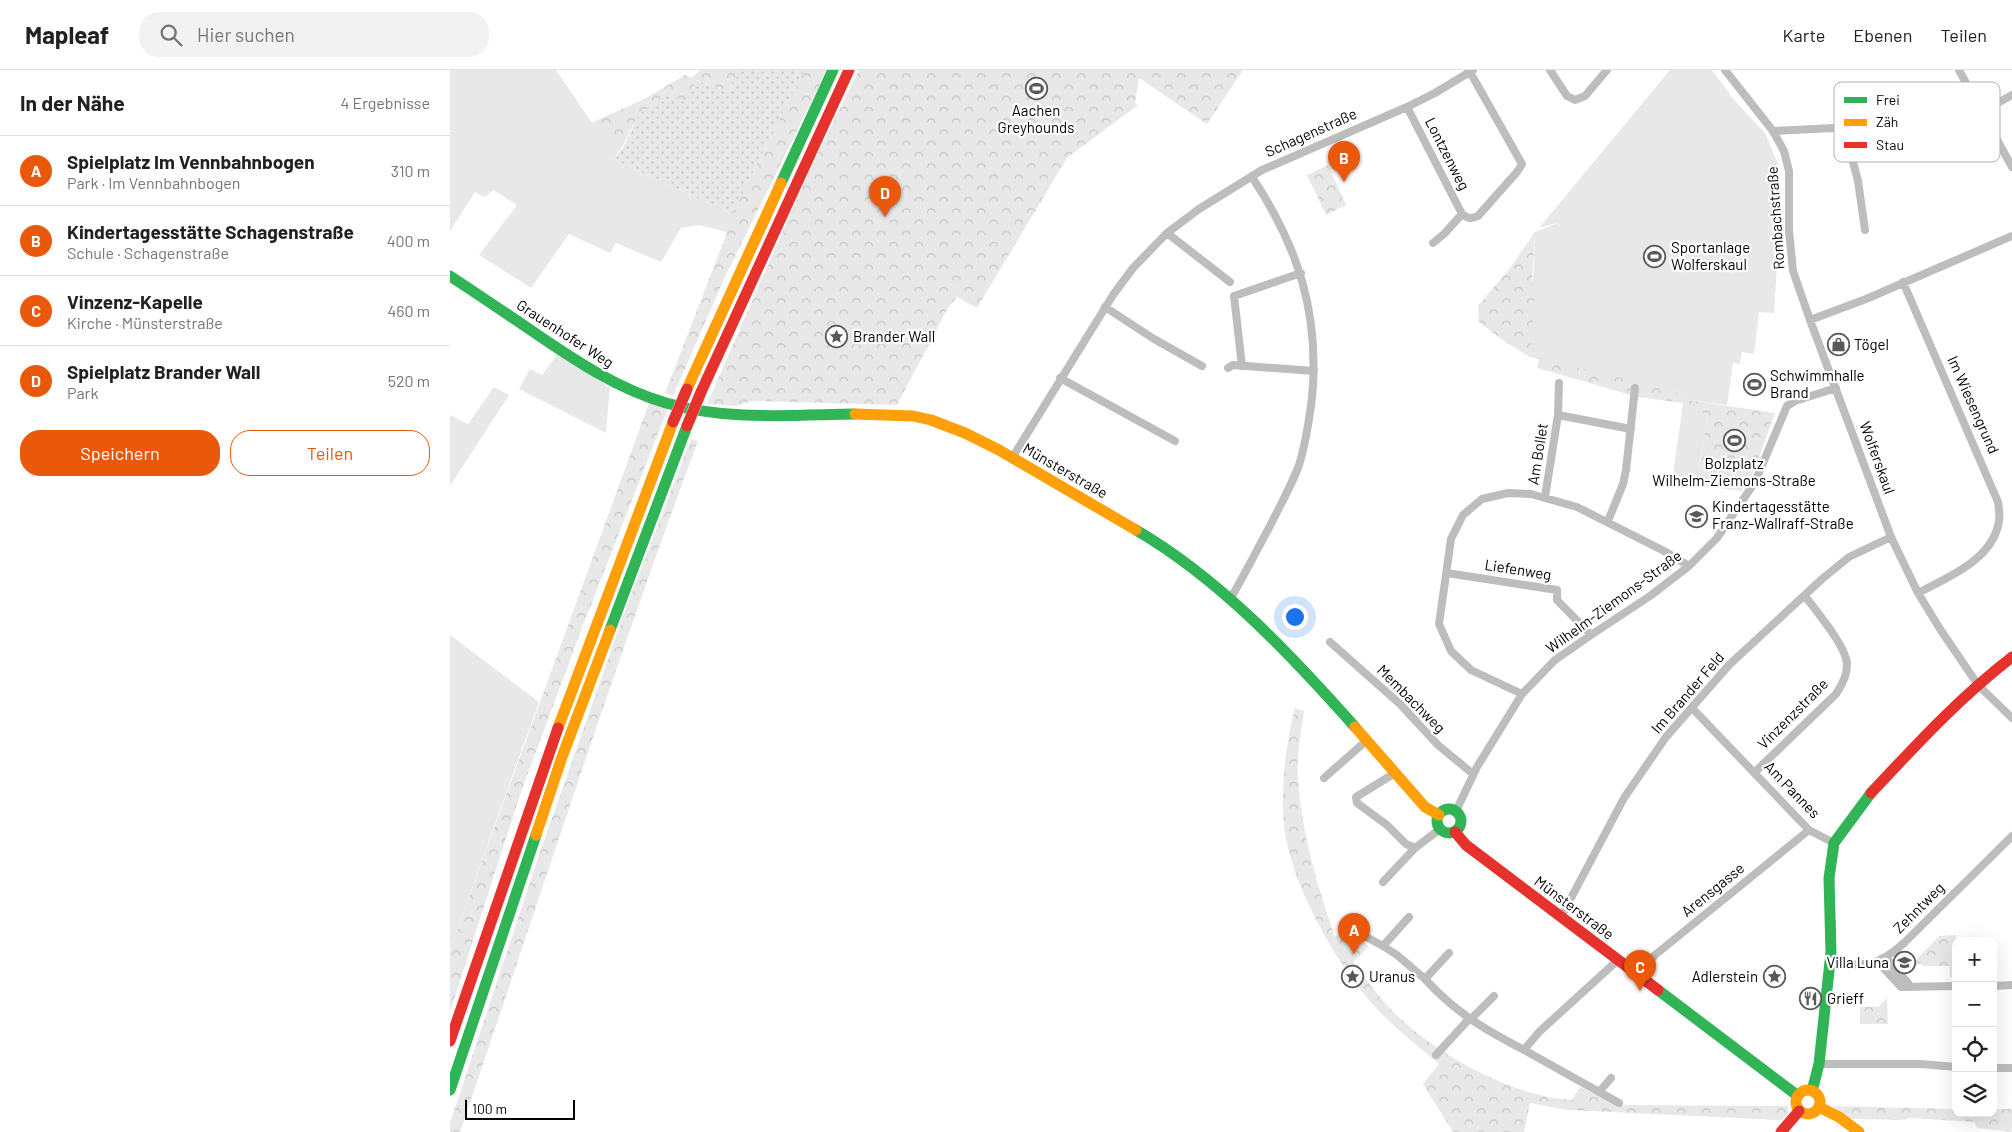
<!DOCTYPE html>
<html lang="de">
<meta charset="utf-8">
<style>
:root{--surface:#fff;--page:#f2f2f2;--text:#202124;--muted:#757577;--line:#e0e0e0;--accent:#ea580c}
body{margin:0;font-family:Barlow,sans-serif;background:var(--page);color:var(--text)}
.controls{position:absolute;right:15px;bottom:15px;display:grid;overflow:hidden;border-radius:10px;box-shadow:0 5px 20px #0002}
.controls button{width:45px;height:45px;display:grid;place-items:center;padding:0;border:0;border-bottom:1px solid var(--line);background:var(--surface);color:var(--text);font:25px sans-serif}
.scale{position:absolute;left:15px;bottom:12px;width:110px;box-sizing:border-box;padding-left:5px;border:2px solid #000;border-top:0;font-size:14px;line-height:18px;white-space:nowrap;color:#000;-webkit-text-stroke:4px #fff;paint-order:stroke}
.you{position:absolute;left:844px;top:546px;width:18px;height:18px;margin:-12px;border:4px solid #fff;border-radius:50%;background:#1a73e8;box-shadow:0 0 0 8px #1a73e833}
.badge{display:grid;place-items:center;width:32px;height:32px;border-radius:50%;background:var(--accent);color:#fff;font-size:16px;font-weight:700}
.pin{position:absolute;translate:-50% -41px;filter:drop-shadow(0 1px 2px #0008)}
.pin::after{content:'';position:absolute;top:26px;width:18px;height:15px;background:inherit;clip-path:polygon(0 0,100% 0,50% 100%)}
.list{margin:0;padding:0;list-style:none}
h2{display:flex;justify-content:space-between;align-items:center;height:65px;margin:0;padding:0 20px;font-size:21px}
h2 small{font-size:16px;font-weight:400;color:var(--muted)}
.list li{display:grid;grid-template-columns:32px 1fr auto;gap:15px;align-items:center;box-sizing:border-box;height:70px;padding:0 20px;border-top:1px solid var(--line)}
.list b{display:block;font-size:19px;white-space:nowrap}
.list p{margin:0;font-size:16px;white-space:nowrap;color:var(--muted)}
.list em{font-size:16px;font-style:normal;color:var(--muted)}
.actions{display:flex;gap:10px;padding:15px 20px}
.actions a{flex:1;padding:11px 0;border:1px solid var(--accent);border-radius:20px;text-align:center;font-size:18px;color:var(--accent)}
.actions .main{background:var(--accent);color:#fff}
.icon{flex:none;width:28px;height:28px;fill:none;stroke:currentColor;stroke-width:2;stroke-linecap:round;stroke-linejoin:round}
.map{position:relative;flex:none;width:1562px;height:1062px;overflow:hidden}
header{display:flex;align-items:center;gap:30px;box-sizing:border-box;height:70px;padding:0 25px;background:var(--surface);border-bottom:1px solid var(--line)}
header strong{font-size:24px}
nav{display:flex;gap:28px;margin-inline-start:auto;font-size:18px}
.search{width:350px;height:45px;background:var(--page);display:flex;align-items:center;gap:12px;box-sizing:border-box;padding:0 18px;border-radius:20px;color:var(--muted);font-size:19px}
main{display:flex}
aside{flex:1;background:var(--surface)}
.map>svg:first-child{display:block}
</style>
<header>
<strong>Mapleaf</strong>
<div class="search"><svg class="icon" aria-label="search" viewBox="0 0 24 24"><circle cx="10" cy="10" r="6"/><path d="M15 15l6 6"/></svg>Hier suchen</div>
<nav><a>Karte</a><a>Ebenen</a><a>Teilen</a></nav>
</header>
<main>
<aside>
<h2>In der Nähe<small>4 Ergebnisse</small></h2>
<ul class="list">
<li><span class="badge">A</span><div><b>Spielplatz Im Vennbahnbogen</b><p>Park · Im Vennbahnbogen</p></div><em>310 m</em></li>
<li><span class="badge">B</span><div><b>Kindertagesstätte Schagenstraße</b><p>Schule · Schagenstraße</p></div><em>400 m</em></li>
<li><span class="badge">C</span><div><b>Vinzenz-Kapelle</b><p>Kirche · Münsterstraße</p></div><em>460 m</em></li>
<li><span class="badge">D</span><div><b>Spielplatz Brander Wall</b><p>Park</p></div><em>520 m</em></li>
</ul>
<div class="actions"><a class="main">Speichern</a><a>Teilen</a></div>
</aside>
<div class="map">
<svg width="1562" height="1062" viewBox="0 0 1562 1062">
<defs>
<pattern id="forest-crowns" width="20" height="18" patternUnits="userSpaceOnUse" patternTransform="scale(1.25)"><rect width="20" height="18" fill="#e8e8e8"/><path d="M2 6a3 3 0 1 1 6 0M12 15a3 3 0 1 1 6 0" fill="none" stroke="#c5c5c5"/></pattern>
<pattern id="garden-dots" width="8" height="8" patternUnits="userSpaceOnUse" patternTransform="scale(1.25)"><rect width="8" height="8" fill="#e8e8e8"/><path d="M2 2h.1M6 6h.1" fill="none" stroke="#c5c5c5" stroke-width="1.8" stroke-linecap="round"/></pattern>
</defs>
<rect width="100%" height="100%" fill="#fff"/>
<!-- grass -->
<path fill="#e8e8e8" d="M0,0h106l36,53 29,26 -8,10 119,55 -9,17 -24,-6 -18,3 -20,34 -45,-19 -6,10 -41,-19 -38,54 -52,-33 38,-50 -23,-15 -10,7 -9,-5 -25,39z
M1220,0h42l23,31 30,32 13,31 2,23v32l-6,94 -15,-1 -5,42 -12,-2 -2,12 -7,-1 -6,42 -39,-5 -10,-8 -148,-35 5,-125 25,-10 -21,6z
M107,285l53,32 -4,46 -87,-44 11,-20 12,6z
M44,317l15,8 -59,91v-71l18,9z
M1233,333l25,12 -12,70 -24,-4z
M0,565l89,67 -89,247z"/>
<!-- forest -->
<path fill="url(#forest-crowns)" d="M250,0h39l-11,22 -31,-12 -11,21 -46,12 -19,36 -30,-26 55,-25 39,-23 7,3z
M354,0h23l-103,209 -51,117 -8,-3 62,-160 -4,-2z
M409,0h384l-36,54 -68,-46 -4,25 3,2 -71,53 -90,150 -20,-11 -9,11 -51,97 -145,-4 -16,5 -29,-2 104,-237z
M878,95l18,40 -20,10 -19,-40z
M1085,162l-3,49 4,3 -6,73 -25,-15 -26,-20 -1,-16 32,-38z
M1089,288l139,34 10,8 87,13 -21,58 -13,20 -45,-6 12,-70 -25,-12 -45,-6 -101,-29z
M199,333l19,5 -86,220 -61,164 -71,220v-63l3,-8z
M241,369l7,2c-85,228 -159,460 -238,691h-10v-9l89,-268 86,-244z
M845,638l9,3c-3,23 -8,47 -6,69 4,54 19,106 37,157l8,-6 26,15 -16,16c15,19 30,42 49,58 41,38 114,77 170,80l8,-13 36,18 172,1v7l-6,7 -214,-10 -38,-7 -6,29h-71l-30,-48 16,-20c-20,-17 -42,-34 -60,-53 -40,-42 -81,-114 -93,-172 -7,-36 -1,-96 9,-131z
M1506,865v42h-6l-1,-11h-25l-3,-3 -3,2 -3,-4 24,-25z
M1437,928l1,26h-28v-17h18z
M1382,1036l124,3v4h37v-4h19v23l-35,-4 -3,-6 -64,-4 -6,2 -53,-1z"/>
<!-- garden -->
<path fill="url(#garden-dots)" d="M289,0h65l-72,144 -119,-55 10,-11 17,-35 27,-19 19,7 10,-21 32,12z"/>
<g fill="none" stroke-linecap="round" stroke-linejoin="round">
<!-- street -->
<path stroke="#bdbdbd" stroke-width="8" d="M1100,0l17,26 8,4 10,-4 22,-26
M1275,0l48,61 11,20 5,20v60l4,40 17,49 81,217 27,56 22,36 38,56 34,33
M1509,0l53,97
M957,37l55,107c6,5 9,5 16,2l39,-44 5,-8 -52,-92
M1532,42l30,-17
M1323,61l61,-3 9,3 3,4 12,46 7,49
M717,163l63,49
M983,173l11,-9 18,-20
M1453,212l95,220c1,6 2,13 1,19 -6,39 -51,56 -81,72
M655,237l49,32 48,27
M1360,250l56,-21 146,-63
M792,296l-8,-70 67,-23
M778,298l5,-3 81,6
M610,308l115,63
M1108,345l73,14
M562,388l101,-163 20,-27 34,-35 32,-24 63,-39 145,-63 28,-14 38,-23
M1095,427l13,-82 1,-32
M1158,451l15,-37 3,-14 9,-82
M997,503l110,17v10l34,35
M780,530c15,-27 29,-53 43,-80 9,-18 19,-36 26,-55 7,-22 10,-44 13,-67 8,-84 -14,-152 -60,-221
M880,572l70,62 38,41 35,29
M1072,624l-51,-24 -20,-19 -12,-27 12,-85 12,-24 19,-16 26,-6 23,1 46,13 87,44 25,15
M1242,638l117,122 25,13
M1305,702l81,-78c6,-9 11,-18 11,-29 0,-18 -31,-54 -42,-69
M945,703l-39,24 1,6 30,22 19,19 9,4
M874,708l42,-37
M1006,741l21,-44 45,-73 33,-34 36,-25 59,-39 39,-30 28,-28 38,-56 32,-76 8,-5 41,-13
M933,812l32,-34 25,-19
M959,847l-26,29 14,9 28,24
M1111,847l63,-119 42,-61 63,-72 93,-86 27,-22 42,-20
M894,855l39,21
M999,883l-24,26c31,34 59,50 99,71l15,-18 79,-72
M1436,888l22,25 1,4
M1380,891c33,7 49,5 74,-18l108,-107
M1428,892l23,25 55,-1
M1189,905l16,-20 154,-125
M1543,916l19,-1
M1020,950l24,-24
M1074,980l95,53
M986,985l33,-36
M1369,994h102l35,3
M1543,998h19
M1149,1022l12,-14"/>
<!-- fast -->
<path stroke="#30b455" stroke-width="11" d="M331,113l52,-113
M0,206c29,19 57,38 85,57 41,28 83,56 131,70 61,18 126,12 189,11
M686,460c84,49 155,125 219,197
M160,560l77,-204
M987 751a12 12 0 1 1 24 0a12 12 0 1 1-24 0Z
M1208,920l140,106
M0,1020l86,-255
M1362,1021l7,-27 12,-112 -2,-74 5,-35 37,-50"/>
<!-- slow -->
<path stroke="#ff9f0a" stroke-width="11" d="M237,319l94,-206
M405,344l58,2 18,4 34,13 34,17 137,80
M905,657l70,80 14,8
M108,658l115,-306
M86,765l26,-78 48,-127
M1346 1032a12 12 0 1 1 24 0a12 12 0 1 1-24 0Z
M1369,1037l20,10 20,15"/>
<!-- jam -->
<path stroke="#e5322d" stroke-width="11" d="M251,322l148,-322
M1421,723c45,-48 89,-96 141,-136
M1005,762l11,13 192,145
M0,971l108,-313
M1331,1062l18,-21"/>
<defs>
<path id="jam-bridge" d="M223,352l14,-33
M237,356l14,-34"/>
</defs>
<!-- jam-bridge casing -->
<use href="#jam-bridge" stroke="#dbdbdb" stroke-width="12" stroke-linecap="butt"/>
<!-- jam-bridge -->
<use href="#jam-bridge" stroke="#e5322d" stroke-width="11"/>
</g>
<!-- icons -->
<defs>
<symbol id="stadium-ring" viewBox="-11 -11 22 22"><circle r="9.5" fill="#fff" stroke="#595959" stroke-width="1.5"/><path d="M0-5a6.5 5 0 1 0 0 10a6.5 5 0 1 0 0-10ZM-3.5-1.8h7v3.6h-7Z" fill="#595959"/></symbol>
<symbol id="sight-ring" viewBox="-11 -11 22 22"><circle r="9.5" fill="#fff" stroke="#595959" stroke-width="1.5"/><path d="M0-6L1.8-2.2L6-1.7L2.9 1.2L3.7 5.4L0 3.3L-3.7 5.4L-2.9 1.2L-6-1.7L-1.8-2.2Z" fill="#595959"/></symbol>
<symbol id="shop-ring" viewBox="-11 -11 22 22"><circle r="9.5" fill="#fff" stroke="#595959" stroke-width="1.5"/><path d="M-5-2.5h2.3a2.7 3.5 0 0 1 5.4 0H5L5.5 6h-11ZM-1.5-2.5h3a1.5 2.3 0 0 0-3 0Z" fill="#595959"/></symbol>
<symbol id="school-ring" viewBox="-11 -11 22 22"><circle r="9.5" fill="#fff" stroke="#595959" stroke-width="1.5"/><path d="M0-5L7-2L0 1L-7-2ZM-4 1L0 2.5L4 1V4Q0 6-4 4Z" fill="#595959"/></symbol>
<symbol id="restaurant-ring" viewBox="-11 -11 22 22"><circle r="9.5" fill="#fff" stroke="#595959" stroke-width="1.5"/><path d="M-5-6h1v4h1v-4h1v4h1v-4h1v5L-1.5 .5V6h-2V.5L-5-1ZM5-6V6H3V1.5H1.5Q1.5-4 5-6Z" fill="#595959"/></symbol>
</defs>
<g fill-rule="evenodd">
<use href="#stadium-ring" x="574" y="6" width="25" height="25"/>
<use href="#stadium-ring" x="1192" y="174" width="25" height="25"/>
<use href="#sight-ring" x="374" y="254" width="25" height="25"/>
<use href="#shop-ring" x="1376" y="262" width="25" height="25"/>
<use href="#stadium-ring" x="1292" y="302" width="25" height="25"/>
<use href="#stadium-ring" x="1272" y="358" width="25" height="25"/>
<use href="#school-ring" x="1234" y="434" width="25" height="25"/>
<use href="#school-ring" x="1442" y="880" width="25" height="25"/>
<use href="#sight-ring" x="890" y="894" width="25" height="25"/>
<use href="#sight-ring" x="1312" y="894" width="25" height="25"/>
<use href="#restaurant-ring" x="1348" y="916" width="25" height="25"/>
</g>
<g text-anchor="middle" stroke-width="4.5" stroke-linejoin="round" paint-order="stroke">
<!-- poi labels -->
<g font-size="15" fill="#000" stroke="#fff" text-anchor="start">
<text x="586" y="46" text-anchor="middle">Aachen<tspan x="586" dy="17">Greyhounds</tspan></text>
<text x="1221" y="183">Sportanlage<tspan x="1221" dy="17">Wolferskaul</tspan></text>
<text x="403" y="272">Brander Wall</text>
<text x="1404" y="280">Tögel</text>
<text x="1320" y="311">Schwimmhalle<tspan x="1320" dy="17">Brand</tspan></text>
<text x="1284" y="399" text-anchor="middle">Bolzplatz<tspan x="1284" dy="17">Wilhelm-Ziemons-Straße</tspan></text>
<text x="1262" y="442">Kindertagesstätte<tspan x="1262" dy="17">Franz-Wallraff-Straße</tspan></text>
<text x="1439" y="898" text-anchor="end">Villa Luna</text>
<text x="919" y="912">Uranus</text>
<text x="1308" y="912" text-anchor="end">Adlerstein</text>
<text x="1377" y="934">Grieff</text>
</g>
<!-- street labels -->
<g font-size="15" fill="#000" stroke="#fff">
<text transform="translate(861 63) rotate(-24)" y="5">Schagenstraße</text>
<text transform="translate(997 84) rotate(63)" y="5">Lontzenweg</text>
<text transform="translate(1326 148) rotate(-94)" y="5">Rombachstraße</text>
<text transform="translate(115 264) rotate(33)" y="5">Grauenhofer Weg</text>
<text transform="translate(1523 335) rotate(66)" y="5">Im Wiesengrund</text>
<text transform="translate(1088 384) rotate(-81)" y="5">Am Bollet</text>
<text transform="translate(1427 388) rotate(70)" y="5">Wolferskaul</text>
<text transform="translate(615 401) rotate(30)" y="5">Münsterstraße</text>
<text transform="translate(1068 500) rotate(9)" y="5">Liefenweg</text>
<text transform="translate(1164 532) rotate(-36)" y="5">Wilhelm-Ziemons-Straße</text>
<text transform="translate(1238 623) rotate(-49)" y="5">Im Brander Feld</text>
<text transform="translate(961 629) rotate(45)" y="5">Membachweg</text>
<text transform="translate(1343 644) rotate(-45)" y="5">Vinzenzstraße</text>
<text transform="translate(1342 720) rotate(46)" y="5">Am Pannes</text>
<text transform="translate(1263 820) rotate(-39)" y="5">Arensgasse</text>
<text transform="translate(1124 838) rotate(37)" y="5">Münsterstraße</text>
<text transform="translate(1469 838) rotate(-45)" y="5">Zehntweg</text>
</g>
</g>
<!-- legend -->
<rect x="1384" y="12" width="166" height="80" rx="8" fill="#fff" stroke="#b2b2b2" stroke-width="1"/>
<rect x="1394" y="27" width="23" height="6" fill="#30b455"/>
<rect x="1394" y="49" width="23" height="7" fill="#ff9f0a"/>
<rect x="1394" y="72" width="23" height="6" fill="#e5322d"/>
<g font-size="14" fill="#000">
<text x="1426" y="35">Frei</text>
<text x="1426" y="57">Zäh</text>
<text x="1426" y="80">Stau</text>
</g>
</svg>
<div class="controls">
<button>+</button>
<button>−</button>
<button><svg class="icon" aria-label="locate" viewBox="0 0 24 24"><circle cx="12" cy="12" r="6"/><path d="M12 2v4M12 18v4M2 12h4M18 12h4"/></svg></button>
<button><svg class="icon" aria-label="layers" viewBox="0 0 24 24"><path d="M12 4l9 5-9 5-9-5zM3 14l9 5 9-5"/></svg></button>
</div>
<div class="scale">100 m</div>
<div class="you"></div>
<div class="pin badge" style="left:904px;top:884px">A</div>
<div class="pin badge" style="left:894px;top:112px">B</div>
<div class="pin badge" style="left:1190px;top:921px">C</div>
<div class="pin badge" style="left:435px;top:147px">D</div>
</div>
</main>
